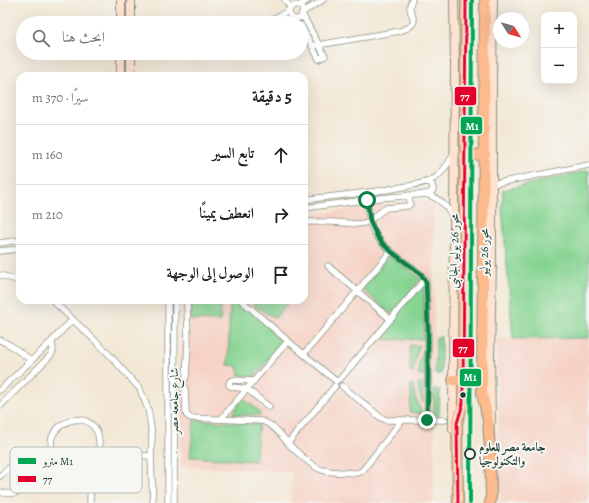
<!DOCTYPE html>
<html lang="ar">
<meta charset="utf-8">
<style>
:root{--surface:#fff;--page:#f2f2f2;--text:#202124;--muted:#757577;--line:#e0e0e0}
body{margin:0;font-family:Alegreya,Amiri,serif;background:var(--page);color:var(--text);direction:rtl}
.controls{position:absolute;right:12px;top:12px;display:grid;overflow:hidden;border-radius:8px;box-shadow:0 4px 16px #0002}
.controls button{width:36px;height:36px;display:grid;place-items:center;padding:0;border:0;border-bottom:1px solid var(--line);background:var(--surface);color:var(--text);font:20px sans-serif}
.compass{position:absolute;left:493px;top:12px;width:36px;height:36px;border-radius:50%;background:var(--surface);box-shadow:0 4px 16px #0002;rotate:127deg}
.stop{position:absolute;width:12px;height:12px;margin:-9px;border:3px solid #0b8043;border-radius:50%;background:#fff}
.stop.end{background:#0b8043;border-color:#fff;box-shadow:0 1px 4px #0008}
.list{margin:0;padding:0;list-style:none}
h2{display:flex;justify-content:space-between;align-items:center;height:52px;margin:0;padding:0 16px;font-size:17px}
h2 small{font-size:13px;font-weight:400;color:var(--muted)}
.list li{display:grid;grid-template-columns:26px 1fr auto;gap:12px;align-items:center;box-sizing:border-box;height:60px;padding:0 16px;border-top:1px solid var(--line)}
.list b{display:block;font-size:15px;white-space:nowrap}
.list em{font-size:13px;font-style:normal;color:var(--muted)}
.icon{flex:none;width:22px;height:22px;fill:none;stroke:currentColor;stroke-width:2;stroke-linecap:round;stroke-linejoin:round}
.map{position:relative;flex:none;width:589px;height:503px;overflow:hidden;direction:ltr}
.search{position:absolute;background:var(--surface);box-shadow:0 4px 16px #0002;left:16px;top:16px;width:292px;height:44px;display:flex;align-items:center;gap:10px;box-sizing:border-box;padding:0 14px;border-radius:22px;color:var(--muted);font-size:15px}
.panel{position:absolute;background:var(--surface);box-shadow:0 4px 16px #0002;left:16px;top:72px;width:292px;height:232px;border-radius:12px;direction:rtl}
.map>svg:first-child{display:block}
</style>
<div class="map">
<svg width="589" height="503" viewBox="0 0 589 503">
<rect width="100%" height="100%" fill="#f6f6f2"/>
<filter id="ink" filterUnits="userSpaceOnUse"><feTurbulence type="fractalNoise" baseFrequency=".025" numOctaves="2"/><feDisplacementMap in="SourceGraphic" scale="8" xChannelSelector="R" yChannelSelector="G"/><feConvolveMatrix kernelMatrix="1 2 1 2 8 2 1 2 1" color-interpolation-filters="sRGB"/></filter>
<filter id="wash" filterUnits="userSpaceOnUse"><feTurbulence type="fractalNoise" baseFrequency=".012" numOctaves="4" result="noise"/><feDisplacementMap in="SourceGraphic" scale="16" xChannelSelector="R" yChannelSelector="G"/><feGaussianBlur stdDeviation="0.9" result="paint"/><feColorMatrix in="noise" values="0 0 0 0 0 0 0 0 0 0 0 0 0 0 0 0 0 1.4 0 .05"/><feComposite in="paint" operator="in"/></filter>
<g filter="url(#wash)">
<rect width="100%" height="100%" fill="#f3e8d6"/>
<!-- built -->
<path fill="#f6d2c4" d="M421,199l13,8v296h-143l1,-31 -111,-6v-166h123v-84z
M589,338v165h-89l-3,-164z"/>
<!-- green -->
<path fill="#86d492" stroke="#528863" d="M589,170v168l-76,1 -11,-132 1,-17z
M394,256l27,23 -30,35 -29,-25 25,-31z
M423,283l1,1v55l-39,1 -5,-6z
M192,300h29l-1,21 -29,-1z
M230,300h9l44,41 -29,36 -15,-2 -2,-9 -9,-1z
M248,300h42l-15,18 -16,-9z
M436,337h5v37h-6z
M410,345h10l-4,11 -3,17 -3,-1z
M424,349v26h-6l1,-12z
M418,383h5v20l-4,-10z
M410,384h3l2,13 7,17 -12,-2 1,-24z
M434,389l6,1 -1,26 -5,-1z
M243,398l16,13 1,4h-28z
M194,420l65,4 -4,37 -65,-4z"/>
</g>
<g filter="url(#ink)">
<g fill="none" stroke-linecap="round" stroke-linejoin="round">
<defs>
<path id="street" d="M285,0l5,7
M289 12a7 7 0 1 1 14 0a7 7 0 1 1-14 0Z
M299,6l9,-6
M303,12l20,-12
M266,23l22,-12
M282,23l10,-5
M301,25l18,34 6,-3 -23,-42
M312,46l88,-15c6,-2 12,-4 14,-10 -2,-9 -7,-12 -2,-21
M492,184l97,-19
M426,194l4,-1 3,-3c0,-5 -1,-7 -6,-8
M304,200c35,-5 70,-7 104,-14 10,-2 19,-3 27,-8 8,-5 14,-16 19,-24
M367,200c1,7 1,15 3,21 4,20 24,33 39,44 6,5 14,9 17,17l2,47v52l-1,39
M304,208l76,-10 46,-4c16,6 20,11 28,25
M304,222h29l24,2 7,-1 5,-2 10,-8 7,-5 22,-2 2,-2 -1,-9
M0,243l20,-3
M0,251l20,-2
M328,266l62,53
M0,275l20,6
M52,300l53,50 35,39 8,20 2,12 2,15 -1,20 2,47
M187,300l1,43 -2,33 -3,8 2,6 1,22c0,3 2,5 5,6l71,3c12,4 18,13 26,22 6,7 26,25 34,27 11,3 23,2 34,3l4,-1 3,-2 39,-50
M241,300l47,41 48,40
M0,340l10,5 21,15
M304,354l87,-103
M340,379l85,-100
M254,381l-21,-1 -3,1 -1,3 1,2 3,1 14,2 22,18
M342,386l38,31 6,3h59
M0,390l52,-49 21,-22
M0,406l51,-51 2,-4 -1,-10
M221,419l67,-78
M288,443l47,-57
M51,453c0,-5 0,-11 1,-16 8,-19 36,-25 45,-5 3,7 2,16 3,22
M0,476c18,-17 27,-21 51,-23l100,3
M0,492c14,4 32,0 30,-19 -1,-5 -3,-10 -5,-15
M90,503l1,-49
M168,503v-203
M174,503l1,-203"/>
<path id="secondary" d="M121,23v-23
M131,23v-23
M131,53v23
M121,76v-23
M491,421l-1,-63 2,-95v-184l1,-79
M453,429v-49l1,-160 1,-154 -1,-66"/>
<path id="highway" d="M485,0l-3,393 6,27 2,29 1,48 -1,6
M464,156l21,-2
M453,380h10
M458,503l-1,-80 6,-19v-24l3,-380"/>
</defs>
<!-- street casing -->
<use href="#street" stroke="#899285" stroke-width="7"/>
<!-- secondary casing -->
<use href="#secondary" stroke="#899285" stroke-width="10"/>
<!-- highway casing -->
<use href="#highway" stroke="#899285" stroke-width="12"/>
<!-- street -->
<use href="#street" stroke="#fff" stroke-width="5.5"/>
<!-- secondary -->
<use href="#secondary" stroke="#fee3d1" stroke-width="8"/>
<!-- highway -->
<use href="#highway" stroke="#fcba8d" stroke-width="10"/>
<defs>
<path id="bus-1" d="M458,503l-1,-80 6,-19v-24l3,-380"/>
</defs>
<!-- bus-1 casing -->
<use href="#bus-1" stroke="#f6f6f2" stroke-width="6"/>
<!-- bus-1 -->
<use href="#bus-1" stroke="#e4002b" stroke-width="3"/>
<defs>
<path id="metro-1" d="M470,503l2,-503"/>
</defs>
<!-- metro-1 casing -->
<use href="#metro-1" stroke="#f6f6f2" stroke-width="7"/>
<!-- metro-1 -->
<use href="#metro-1" stroke="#00a651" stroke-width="4"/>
</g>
</g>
<g fill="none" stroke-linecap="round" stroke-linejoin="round" filter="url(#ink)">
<!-- route -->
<path stroke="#0b8043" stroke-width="5" d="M367,200l3,21 7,15 6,8 10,9 28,21 5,8 2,47v52l-1,39"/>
</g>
<!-- markers -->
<circle fill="#1f3d34" stroke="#f6f6f2" stroke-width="1.5" cx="463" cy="395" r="3.5"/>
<circle fill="#f6f6f2" stroke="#1f3d34" stroke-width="2" cx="470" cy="454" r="5"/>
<g text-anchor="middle" stroke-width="4" stroke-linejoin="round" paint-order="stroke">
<!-- street labels -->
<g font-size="12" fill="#1f3d34" stroke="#f6f6f2">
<text transform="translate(454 251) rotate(-89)" y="4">محور 26 يوليو الجانبى</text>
<text transform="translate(484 252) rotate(-89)" y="4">محور 26 يوليو</text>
<text transform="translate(174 401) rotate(-90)" y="4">شارع جامعه مصر</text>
</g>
<!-- stop labels -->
<g font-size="12" font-weight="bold" fill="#1f3d34" stroke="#f6f6f2" text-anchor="start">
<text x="479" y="451">جامعة مصر للعلوم<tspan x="479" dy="14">والتكنولوجيا</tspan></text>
</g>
</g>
<!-- legend -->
<rect x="10" y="447" width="132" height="46" rx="6" fill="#f6f6f2" stroke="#b6beb9" stroke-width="1"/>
<rect x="18" y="458" width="18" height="6" fill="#00a651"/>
<rect x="18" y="476" width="18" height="6" fill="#e4002b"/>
<g font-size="11" fill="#1f3d34">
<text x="43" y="465">مترو M1</text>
<text x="43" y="483">77</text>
</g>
<g stroke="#f6f6f2" stroke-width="1.5">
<rect x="454" y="86" width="23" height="20" rx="4" fill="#e4002b"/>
<rect x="460" y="116" width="23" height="19" rx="4" fill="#00a651"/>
<rect x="452" y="338" width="23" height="20" rx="4" fill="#e4002b"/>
<rect x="459" y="368" width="23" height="19" rx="4" fill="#00a651"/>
</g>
<g font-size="11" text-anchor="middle" font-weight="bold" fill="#fff">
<text x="465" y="100">77</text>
<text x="472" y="130">M1</text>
<text x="463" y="352">77</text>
<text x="470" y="381">M1</text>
</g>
</svg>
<div class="controls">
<button>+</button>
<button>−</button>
</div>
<svg class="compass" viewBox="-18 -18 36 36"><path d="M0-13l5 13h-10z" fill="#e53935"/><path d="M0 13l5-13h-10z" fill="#757577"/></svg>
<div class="stop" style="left:367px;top:200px"></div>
<div class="stop end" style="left:427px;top:420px"></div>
<div class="search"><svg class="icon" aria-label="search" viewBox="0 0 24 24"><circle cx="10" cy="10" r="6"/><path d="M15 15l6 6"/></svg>ابحث هنا</div>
<section class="panel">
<h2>5 دقيقة<small>سيرًا · 370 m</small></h2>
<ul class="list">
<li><svg class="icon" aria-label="ahead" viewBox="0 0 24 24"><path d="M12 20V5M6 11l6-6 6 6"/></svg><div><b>تابع السير</b></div><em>160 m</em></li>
<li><svg class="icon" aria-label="right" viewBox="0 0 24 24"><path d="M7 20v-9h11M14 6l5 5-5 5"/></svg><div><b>انعطف يمينًا</b></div><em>210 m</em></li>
<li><svg class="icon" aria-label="arrive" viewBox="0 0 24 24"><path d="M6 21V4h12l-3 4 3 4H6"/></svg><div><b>الوصول إلى الوجهة</b></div></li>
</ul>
</section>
</div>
